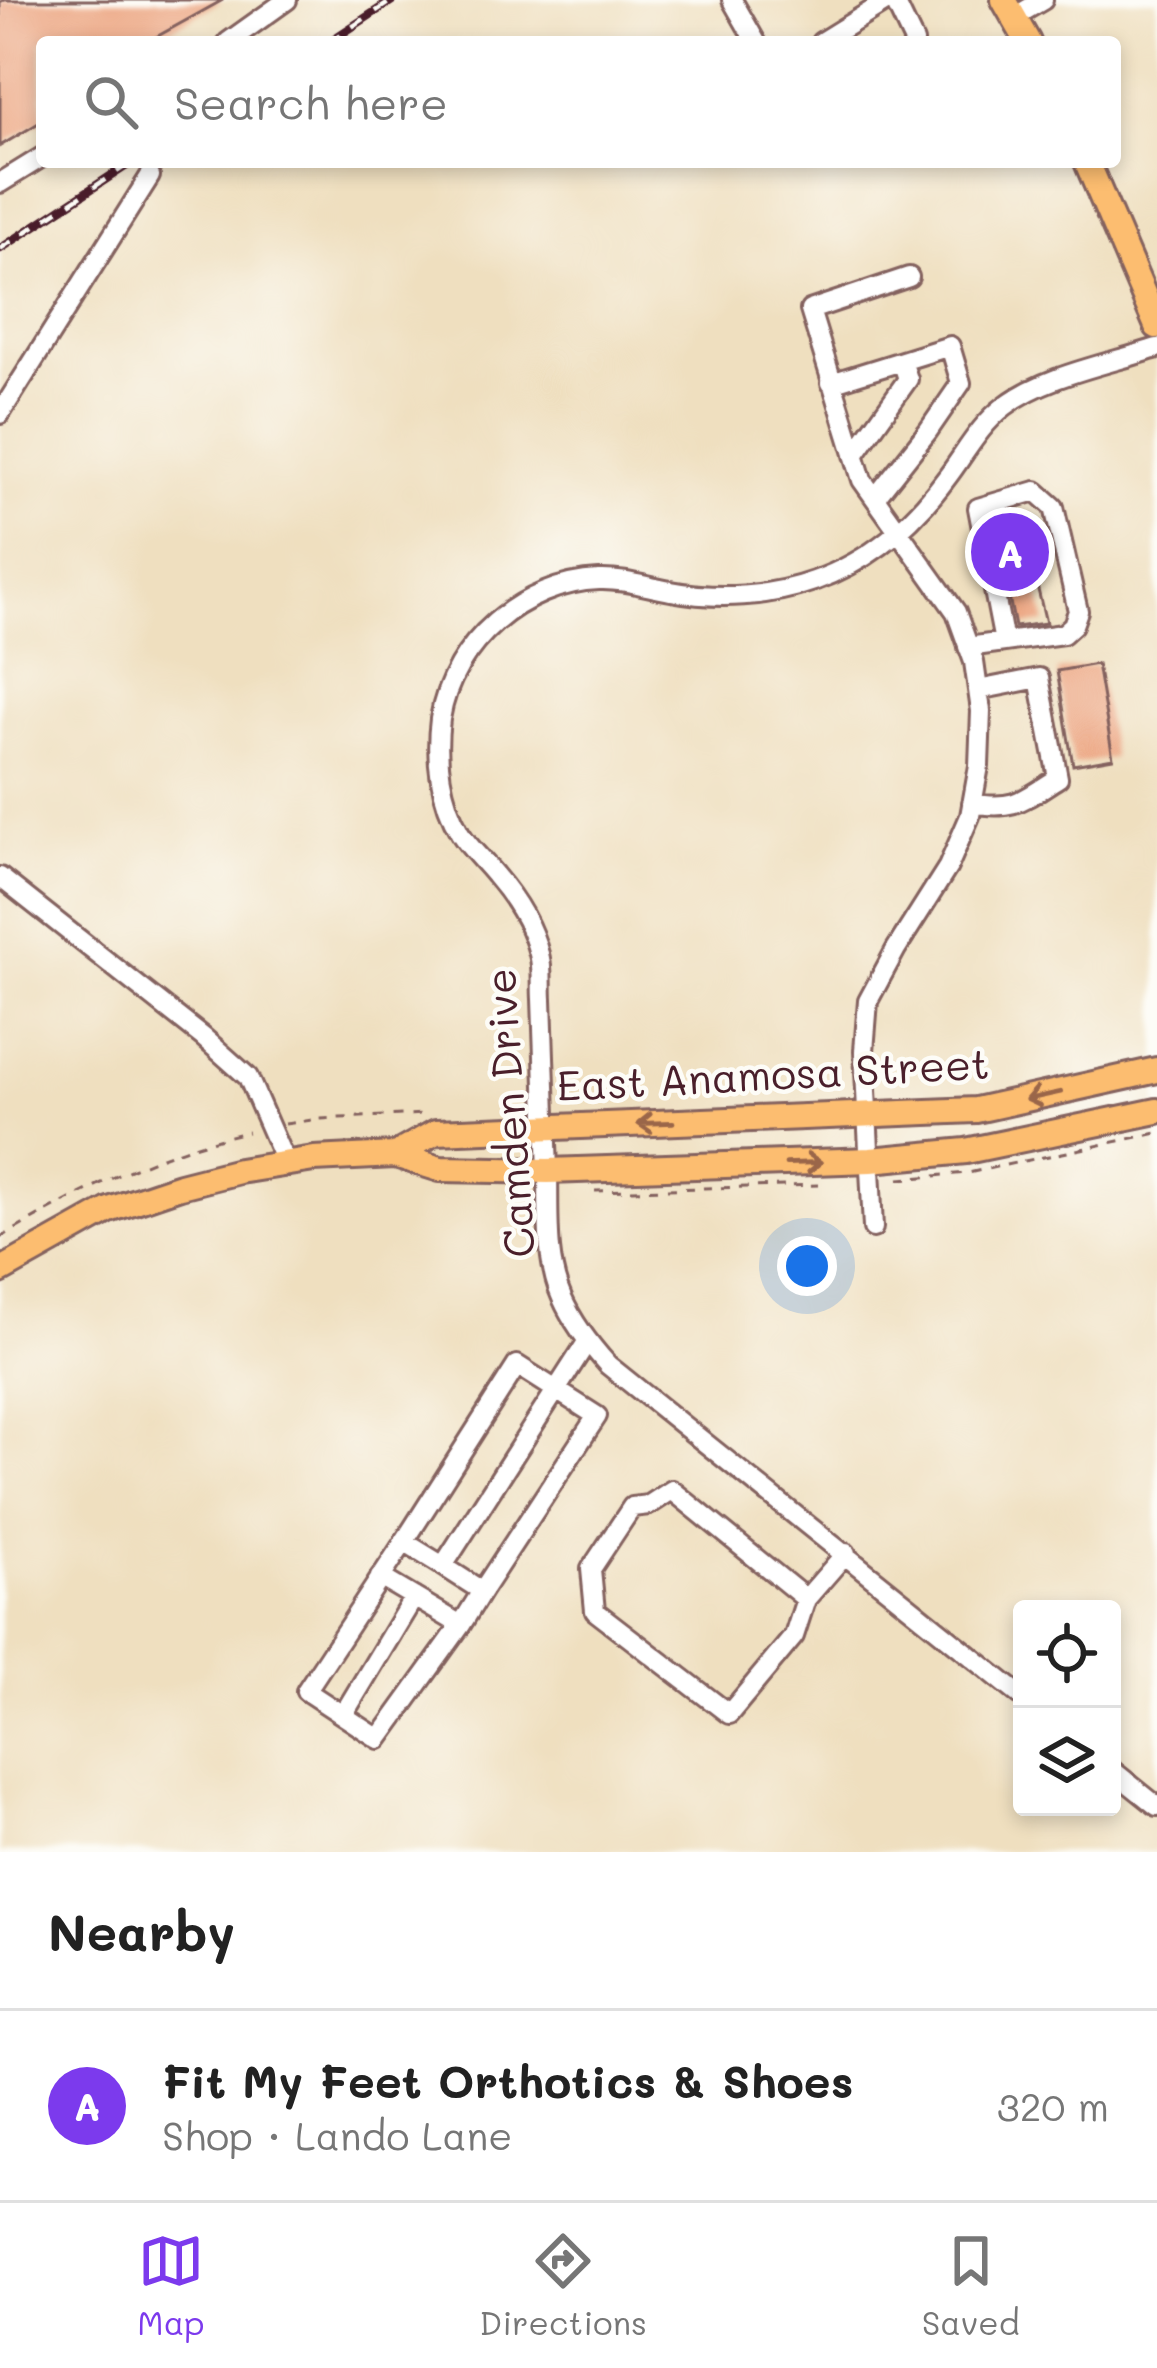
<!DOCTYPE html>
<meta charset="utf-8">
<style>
:root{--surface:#fff;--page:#f6f6f6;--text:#222;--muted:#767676;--line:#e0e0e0;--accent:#7c3aed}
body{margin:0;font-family:Mali,sans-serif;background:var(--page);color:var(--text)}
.controls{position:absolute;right:36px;bottom:36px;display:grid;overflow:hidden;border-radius:12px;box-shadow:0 6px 18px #0003}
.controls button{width:108px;height:108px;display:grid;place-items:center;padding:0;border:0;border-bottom:3px solid var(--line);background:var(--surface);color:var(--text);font:60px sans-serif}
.you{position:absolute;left:807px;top:1266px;width:42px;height:42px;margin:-30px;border:9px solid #fff;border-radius:50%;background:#1a73e8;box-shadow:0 0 0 18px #1a73e833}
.badge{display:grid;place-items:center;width:78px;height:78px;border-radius:50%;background:var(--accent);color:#fff;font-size:39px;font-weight:700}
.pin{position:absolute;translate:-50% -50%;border:6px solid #fff;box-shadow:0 3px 12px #0006}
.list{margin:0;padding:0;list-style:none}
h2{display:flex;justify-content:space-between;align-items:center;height:156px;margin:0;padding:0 48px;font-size:51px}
h2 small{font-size:39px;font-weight:400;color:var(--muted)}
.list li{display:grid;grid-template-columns:78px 1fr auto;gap:36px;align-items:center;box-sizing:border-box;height:192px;padding:0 48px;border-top:3px solid var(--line)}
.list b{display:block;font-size:45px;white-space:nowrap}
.list p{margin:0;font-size:39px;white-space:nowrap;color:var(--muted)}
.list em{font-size:39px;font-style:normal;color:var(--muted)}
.icon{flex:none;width:66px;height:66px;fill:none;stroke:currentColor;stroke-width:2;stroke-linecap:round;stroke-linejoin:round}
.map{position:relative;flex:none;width:1157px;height:1852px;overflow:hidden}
.search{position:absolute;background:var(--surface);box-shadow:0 6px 18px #0003;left:36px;right:36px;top:36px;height:132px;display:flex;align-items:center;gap:30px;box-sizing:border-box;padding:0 42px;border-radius:12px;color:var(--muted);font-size:45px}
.sheet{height:348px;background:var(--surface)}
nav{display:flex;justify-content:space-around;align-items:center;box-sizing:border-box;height:168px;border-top:3px solid var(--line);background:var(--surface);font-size:33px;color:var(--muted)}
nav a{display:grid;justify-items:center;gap:6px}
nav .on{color:var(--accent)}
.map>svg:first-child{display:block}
</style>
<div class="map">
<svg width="1157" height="1852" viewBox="0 0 1157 1852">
<rect width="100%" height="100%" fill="#fdfcf7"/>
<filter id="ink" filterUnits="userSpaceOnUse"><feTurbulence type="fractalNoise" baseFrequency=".00833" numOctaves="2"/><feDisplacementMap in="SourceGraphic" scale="24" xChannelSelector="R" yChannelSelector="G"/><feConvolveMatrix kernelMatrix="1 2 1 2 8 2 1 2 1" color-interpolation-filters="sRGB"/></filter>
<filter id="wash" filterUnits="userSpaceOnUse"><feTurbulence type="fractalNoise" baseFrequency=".004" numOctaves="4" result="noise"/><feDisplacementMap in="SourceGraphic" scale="48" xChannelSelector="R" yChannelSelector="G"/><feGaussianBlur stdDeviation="2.7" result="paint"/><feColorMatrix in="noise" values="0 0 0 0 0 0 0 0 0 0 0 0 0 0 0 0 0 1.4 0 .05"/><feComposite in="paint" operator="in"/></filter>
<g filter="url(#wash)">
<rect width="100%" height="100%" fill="#efdfbf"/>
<g id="blocks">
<!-- building -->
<path fill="#eca581" d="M4,0h219l-76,42h-105v79l-42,25v-144z
M1020,515l26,108 -31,4 -21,-106z
M1097,664l16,94 -40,7 -16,-94z"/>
</g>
</g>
<g filter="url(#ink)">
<use href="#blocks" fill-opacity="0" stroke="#84625f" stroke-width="3"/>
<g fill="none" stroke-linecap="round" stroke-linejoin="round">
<defs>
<path id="minor" d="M732,0l24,42
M894,0l20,42
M1014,17l29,-17
M228,42l59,-42
M821,42l68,-42
M0,183l42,-26
M831,383l119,-37 11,37 -33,48 -53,67
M0,414l150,-238
M854,455l54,-76 -6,-18
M968,647l95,-13 10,-9 5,-14 -24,-104 -18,-16 -58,17 26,134
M972,803c43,8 51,-3 86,-25l-19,-100 -61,12
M0,877l203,160 45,40 38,87
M873,1228l-9,-177 4,-50 28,-52 52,-82 22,-51 9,-50 2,-55 -7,-49 -18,-50 -94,-132 -52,-170 99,-33
M404,1542l113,-177 80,51 -115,175
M443,1566l39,25 -21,34
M380,1577l81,48 -82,114 -73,-48 98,-149 39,24 144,-224
M806,1599l-12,37 -65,78 -134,-103 -4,-42 41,-62 17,-2 23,-15 134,109 40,-46
M1022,1697l-414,-332c-18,-20 -35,-42 -46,-67 -17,-38 -13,-85 -14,-126 -2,-58 -4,-115 -6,-173 -1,-14 1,-32 -3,-45 -7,-29 -25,-57 -44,-79 -11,-14 -25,-26 -35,-42 -20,-34 -25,-76 -20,-114 12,-76 83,-136 159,-139 25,-1 48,7 72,11 47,9 98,6 143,-10 57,-20 99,-57 134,-105 18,-24 32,-51 57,-70 40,-31 104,-42 152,-58
M343,1715l71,-118
M1112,1770l45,36"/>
<path id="major" d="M1004,0l24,42
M1087,162l70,164
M395,1155l41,-23 540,-22 181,-40
M0,1271l109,-61 71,-24 59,-15 75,-12 81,-4 45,14 108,2 323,-11 95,-9 191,-40"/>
</defs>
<!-- minor casing -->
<use href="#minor" stroke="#84625f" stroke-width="24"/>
<!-- major casing -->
<use href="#major" stroke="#84625f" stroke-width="30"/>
<!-- path -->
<path stroke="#84625f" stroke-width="3" stroke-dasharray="9 9" stroke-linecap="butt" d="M285,1124l34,-5 106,-5
M899,1179l69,-6 189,-40
M595,1191l224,-6
M0,1238c79,-46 158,-88 248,-106"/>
<!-- minor -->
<use href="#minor" stroke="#fff" stroke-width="18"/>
<!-- major -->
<use href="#major" stroke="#fcbd6f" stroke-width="24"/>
<defs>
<path id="rail" d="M329,42l64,-42
M0,249l132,-87"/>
</defs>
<!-- rail casing -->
<use href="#rail" stroke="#4a1f2b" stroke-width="9"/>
<!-- rail -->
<use href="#rail" stroke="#fdfcf7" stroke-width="4.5" stroke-dasharray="14" stroke-linecap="butt"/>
</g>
<!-- one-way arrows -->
<defs><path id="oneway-shaft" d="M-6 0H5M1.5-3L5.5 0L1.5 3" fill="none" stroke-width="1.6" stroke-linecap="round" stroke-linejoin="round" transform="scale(3)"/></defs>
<g stroke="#9a664a">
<use href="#oneway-shaft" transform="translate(1043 1096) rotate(168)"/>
<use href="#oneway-shaft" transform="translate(655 1123) rotate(178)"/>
<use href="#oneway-shaft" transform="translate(804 1163) rotate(-2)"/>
</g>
</g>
<g text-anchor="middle" stroke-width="9" stroke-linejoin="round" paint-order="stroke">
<!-- street labels -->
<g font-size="42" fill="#4a1f2b" stroke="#fdfcf7">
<text transform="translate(773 1075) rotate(-3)" y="15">East Anamosa Street</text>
<text transform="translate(510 1113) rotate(-94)" y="15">Camden Drive</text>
</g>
</g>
</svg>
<div class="controls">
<button><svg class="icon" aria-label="locate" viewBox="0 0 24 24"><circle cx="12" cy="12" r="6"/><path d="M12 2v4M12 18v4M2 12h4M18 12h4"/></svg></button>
<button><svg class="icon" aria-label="layers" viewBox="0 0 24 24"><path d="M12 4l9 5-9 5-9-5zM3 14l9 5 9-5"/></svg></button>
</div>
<div class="you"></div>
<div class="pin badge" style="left:1010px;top:552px">A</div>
<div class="search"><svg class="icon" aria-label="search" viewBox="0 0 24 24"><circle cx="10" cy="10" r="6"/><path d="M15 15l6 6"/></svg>Search here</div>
</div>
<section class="sheet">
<h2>Nearby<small></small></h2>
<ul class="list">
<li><span class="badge">A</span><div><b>Fit My Feet Orthotics &amp; Shoes</b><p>Shop · Lando Lane</p></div><em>320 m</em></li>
</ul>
</section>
<nav>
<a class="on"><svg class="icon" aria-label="map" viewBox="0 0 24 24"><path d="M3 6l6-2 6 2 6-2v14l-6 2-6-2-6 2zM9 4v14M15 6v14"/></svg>Map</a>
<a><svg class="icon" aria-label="directions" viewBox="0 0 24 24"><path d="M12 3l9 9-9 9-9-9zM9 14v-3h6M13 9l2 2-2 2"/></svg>Directions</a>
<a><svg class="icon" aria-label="saved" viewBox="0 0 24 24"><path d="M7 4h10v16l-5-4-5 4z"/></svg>Saved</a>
</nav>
